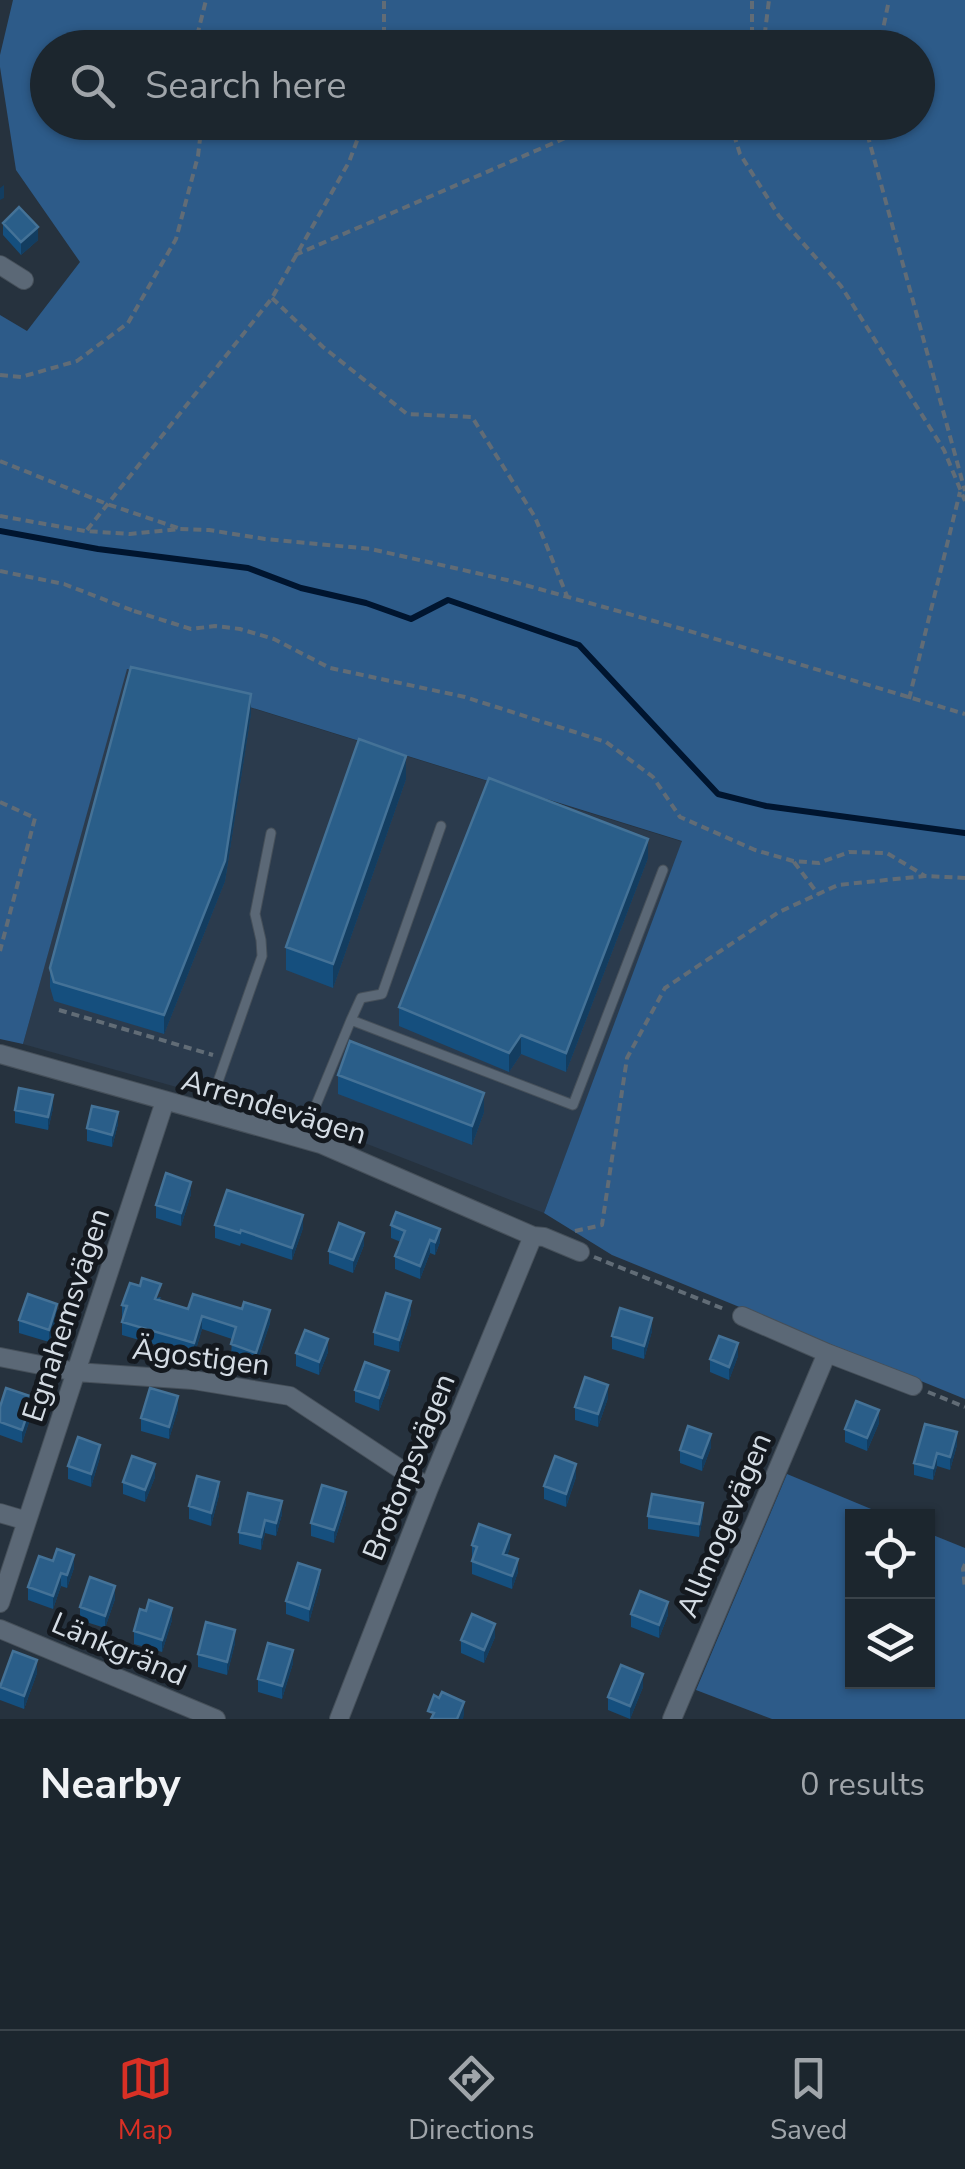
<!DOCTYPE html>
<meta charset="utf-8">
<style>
:root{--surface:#1c262e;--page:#29323a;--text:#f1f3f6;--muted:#a0a5aa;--line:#3a434a;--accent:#d93025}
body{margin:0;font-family:"Nunito Sans",sans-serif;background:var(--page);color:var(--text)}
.controls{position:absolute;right:30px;bottom:30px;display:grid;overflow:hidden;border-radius:0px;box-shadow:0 2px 8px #0004}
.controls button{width:90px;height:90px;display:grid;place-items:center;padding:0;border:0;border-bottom:2px solid var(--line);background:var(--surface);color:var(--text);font:50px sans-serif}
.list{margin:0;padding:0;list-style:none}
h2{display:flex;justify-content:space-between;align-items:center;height:130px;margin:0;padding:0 40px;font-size:42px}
h2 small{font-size:32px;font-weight:400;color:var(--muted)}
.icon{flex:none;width:55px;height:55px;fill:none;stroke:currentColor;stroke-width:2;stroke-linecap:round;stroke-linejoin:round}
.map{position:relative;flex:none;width:965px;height:1719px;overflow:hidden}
.search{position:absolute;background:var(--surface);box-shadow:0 2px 8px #0004;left:30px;right:30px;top:30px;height:110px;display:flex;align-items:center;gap:25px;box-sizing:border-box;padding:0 35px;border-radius:55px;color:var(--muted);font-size:38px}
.sheet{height:310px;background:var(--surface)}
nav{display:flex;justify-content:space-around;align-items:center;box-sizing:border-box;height:140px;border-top:2px solid var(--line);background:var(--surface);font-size:28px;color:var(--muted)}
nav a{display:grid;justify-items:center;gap:5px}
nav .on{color:var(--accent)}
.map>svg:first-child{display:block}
</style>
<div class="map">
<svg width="965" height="1719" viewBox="0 0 965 1719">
<rect width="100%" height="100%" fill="#26323e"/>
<!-- built -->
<path fill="#2b3b4d" d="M126,669l557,173 -139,371 -210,-82 -311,-87z"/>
<!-- green -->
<path fill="#2d5b89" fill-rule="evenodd" d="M13,0h952v1399l-353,-144 -68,-42 138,-372 -555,-172 -104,375 -23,-5v-724l27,16 53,-69 -64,-92 -16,-103v-12zM48,48h870v74h-870z
M787,1474l101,42h-36v166h76v-149l37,15v171h-193l-76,-29z"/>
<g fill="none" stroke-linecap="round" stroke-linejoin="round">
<!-- stream -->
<path stroke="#00152f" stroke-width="6" d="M0,531l98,18 150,19 53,20 65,15 45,16 37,-19 131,45 139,149 48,12 199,27"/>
<defs>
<path id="service" d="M351,1020l10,-22 21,-4 59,-168
M207,1113l55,-157 -1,-16 -6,-26 16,-81
M302,1139l49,-119 222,85 90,-235"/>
<path id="minor" d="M0,265l24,15
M0,1054l321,90 212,92 11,1 36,15
M742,1316l85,37 86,33
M0,1357l76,15 117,8 97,16 139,92
M0,1513l27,8
M0,1603l165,-502
M0,1629l216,90
M339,1719l90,-231 104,-252
M672,1719l155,-366"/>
</defs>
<!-- service casing -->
<use href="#service" stroke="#46505a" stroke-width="11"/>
<!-- minor casing -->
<use href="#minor" stroke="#46505a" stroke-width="20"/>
<!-- path -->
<path stroke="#616c76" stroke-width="4" stroke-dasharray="8 5" stroke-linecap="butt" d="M194,48l12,-48
M384,48v-48
M752,48v-48
M763,48l6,-48
M872,48l10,-14 7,-34
M730,122l10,32 39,62 62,70 103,164 21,51
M864,122l101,369
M295,255l307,-133
M272,298l51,49 84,67 65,3 63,100 32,79
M0,375l21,2 56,-16 51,-38 48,-84 22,-83 4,-34
M0,461l107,43 71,24
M0,516l85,15 45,3 50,-5 29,1 56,9 106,10 136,31 172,48 286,86
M87,530l185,-232 77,-136 15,-40
M0,571l64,13 70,27
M134,611l57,18 24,-3 25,3 34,10 56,29 135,29 141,45 47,35 27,40 75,33 38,11 26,2 30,-11 38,1 38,23
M909,699l51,-207
M0,802l35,16 -35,133
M794,862l24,32
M59,1010l154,45
M575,1231l27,-6 25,-167 38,-70 114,-76 59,-27 87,-9 40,2
M594,1257l130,52
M928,1392l37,15
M965,1564l-2,5 2,20"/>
<!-- service -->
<use href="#service" stroke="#5b6876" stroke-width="9"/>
<!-- minor -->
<use href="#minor" stroke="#5b6876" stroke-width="18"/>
</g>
<!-- wall -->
<path fill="#154f7e" d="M3,223l35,17 -17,15 -18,-20z
M251,713l-26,168 -61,153 -110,-33 -4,-14v-19z
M406,779l-73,209 -47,-18v-23z
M648,858l-82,214 -45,-18 -12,18 -110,-46v-19z
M338,1075l146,37 -12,33 -134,-51z
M53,1108l-5,22 -33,-7v-13z
M118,1124l-6,23 -25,-6v-13z
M191,1194l-10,32 -25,-8v-13z
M215,1225l88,3 -11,32 -51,-17 -1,3 -25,-8z
M391,1225l49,17 -5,13 -5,-2 -10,26 -25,-10v-13l6,-14 -10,-4z
M364,1245l-11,28 -24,-9v-13z
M161,1297l-2,4 29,8 82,14 -14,42 -25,-8 1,-18 -30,-10 -8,27 -72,-21v-30z
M411,1314l-12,38 -25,-7v-13z
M57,1317l-8,25 -30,-9v-13z
M652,1331l-8,28 -32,-10v-13z
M328,1352l-9,23 -23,-9v-13z
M738,1356l-9,24 -19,-8v-13z
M389,1384l-10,27 -24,-9v-12z
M608,1398l-10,29 -23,-7v-13z
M0,1407l33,3 -11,33 -22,-8z
M178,1409l-9,30 -28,-8v-13z
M879,1423l-12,28 -22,-9v-13z
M957,1445l-7,25 -13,-4 -4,14 -19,-5v-12z
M711,1447l-9,24 -22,-8v-13z
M100,1457l-9,30 -23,-8v-13z
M155,1477l-10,25 -22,-8v-12z
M576,1477l-10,30 -22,-8v-13z
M219,1495l-8,31 -22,-7v-13z
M346,1504l-12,39 -23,-7v-13z
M282,1514l-6,22 -11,-3 -4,17 -22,-6v-12z
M648,1516h55l-4,21 -51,-8z
M472,1545l38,3 -3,7 11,17 -6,17 -40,-15z
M53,1561l21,7 -7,20 -6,-2 -8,23 -25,-9v-13z
M320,1583l-11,39 -23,-8v-13z
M115,1599l-10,29 -25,-8v-13z
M631,1614l37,1 -9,23 -28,-11z
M172,1620l-10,32 -28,-8v-13z
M495,1637l-11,26 -23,-10v-13z
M235,1643l-8,32 -29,-8v-13z
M293,1663l-11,36 -24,-7v-13z
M37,1673l-13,36 -24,-9v-16z
M643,1687l-13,32 -22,-9v-13z"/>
<!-- shaded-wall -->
<path fill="#133d60" d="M4,185v13l-4,2v-12z
M38,227v13l-17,15v-13z
M251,694v19l-26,168 -61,153v-19z
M406,756v23l-73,209v-24z
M648,839v19l-82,214v-19z
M521,1035v19l-12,18v-19z
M484,1093v19l-12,33v-19z
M53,1095v13l-5,22v-13z
M118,1112v12l-6,23v-12z
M191,1182v12l-10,32v-13z
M303,1215v13l-11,32v-12z
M440,1229v13l-5,13v-13z
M364,1233v12l-11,28v-13z
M430,1240v13l-10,26v-13z
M411,1301v13l-12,38v-12z
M57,1304v13l-8,25v-12z
M270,1310v13l-14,42v-12z
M202,1316v13l-8,27v-13z
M652,1318v13l-8,28v-13z
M328,1339v13l-9,23v-13z
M738,1343v13l-9,24v-13z
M389,1371v13l-10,27v-13z
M608,1385v13l-10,29v-13z
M178,1396v13l-9,30v-12z
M33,1397v13l-11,33v-13z
M879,1410v13l-12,28v-13z
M957,1432v13l-7,25v-13z
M711,1434v13l-9,24v-13z
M100,1445v12l-9,30v-13z
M937,1453v13l-4,14v-12z
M155,1464v13l-10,25v-12z
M576,1464v13l-10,30v-13z
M219,1482v13l-8,31v-13z
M346,1492v12l-12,39v-13z
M282,1501v13l-6,22v-13z
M703,1503v13l-4,21v-13z
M265,1520v13l-4,17v-13z
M510,1535v13l-7,18v-12z
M74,1555v13l-7,20v-13z
M518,1559v13l-6,17v-13z
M320,1570v13l-11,39v-13z
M61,1573v13l-8,23v-13z
M115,1586v13l-10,29v-12z
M668,1602v13l-9,23v-13z
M172,1608v12l-10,32v-12z
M495,1624v13l-11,26v-13z
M235,1630v13l-8,32v-13z
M293,1650v13l-11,36v-13z
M37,1660v13l-13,36v-13z
M643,1674v13l-13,32v-13z
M464,1702v13l-1,4h-6z"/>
<!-- building -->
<path fill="#2a5e89" stroke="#447297" stroke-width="2.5" d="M19,207l19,20 -17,15 -18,-19z
M131,667l120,27 -26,167 -61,154 -110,-33 -4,-14z
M359,739l47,17 -73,208 -47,-17z
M489,778l159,61 -82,214 -45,-18 -12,18 -110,-46z
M350,1041l134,52 -12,33 -134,-51z
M19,1088l34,7 -5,22 -33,-7z
M92,1106l26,6 -6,23 -25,-7z
M166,1173l25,9 -10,31 -25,-8z
M227,1190l76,25 -11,33 -51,-18 -1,3 -25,-8z
M396,1212l44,17 -5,13 -5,-2 -10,26 -25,-10 10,-25 -14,-6z
M339,1223l25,10 -11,27 -24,-9z
M142,1278l19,6 -6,15 33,10 5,-15 49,15 2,-7 26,8 -14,43 -25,-9 5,-17 -34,-11 -8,27 -72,-21 5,-16 -5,-1 8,-22 10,3z
M386,1293l25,8 -12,39 -25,-8z
M28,1294l29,10 -8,26 -30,-10z
M620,1308l32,10 -8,28 -32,-10z
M305,1330l23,9 -9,23 -23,-9z
M719,1336l19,7 -9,24 -19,-8z
M365,1362l24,9 -10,27 -24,-8z
M585,1377l23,8 -10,29 -23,-7z
M6,1388l27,9 -11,33 -22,-8v-15z
M150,1388l28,8 -9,31 -28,-9z
M856,1401l23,9 -12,28 -22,-9z
M925,1424l32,8 -7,25 -13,-4 -4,15 -19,-5z
M688,1426l23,8 -9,24 -22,-8z
M78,1437l22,8 -9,29 -23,-8z
M132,1456l23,8 -10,26 -22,-8z
M555,1456l21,8 -10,30 -22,-8z
M197,1476l22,6 -8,31 -22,-7z
M322,1485l24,7 -12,38 -23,-7z
M248,1493l34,8 -6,22 -11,-3 -4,17 -22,-5z
M652,1494l51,9 -4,21 -51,-8z
M479,1524l31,11 -7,19 15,5 -6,17 -40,-15 5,-14 -5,-2z
M57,1549l17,6 -7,20 -6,-2 -8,23 -25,-9 11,-31 14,5z
M298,1563l22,7 -11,39 -23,-8z
M90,1577l25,9 -10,30 -25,-9z
M640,1591l28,11 -9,23 -28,-11z
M149,1600l23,8 -10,32 -28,-9 6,-22 6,2z
M472,1614l23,10 -11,26 -23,-10z
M206,1622l29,8 -8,32 -29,-8z
M268,1643l25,7 -11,36 -24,-7z
M13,1651l24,9 -13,36 -24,-9z
M621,1665l22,9 -13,32 -22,-9z
M442,1692l22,10 -7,17h-26l3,-6 -6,-2 6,-16 5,3z"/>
<g text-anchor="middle" stroke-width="10" stroke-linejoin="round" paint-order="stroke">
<!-- street labels -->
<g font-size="30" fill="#d4dce4" stroke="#14191f">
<text transform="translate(274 1107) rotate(17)" y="10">Arrendevägen</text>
<text transform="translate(66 1315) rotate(-72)" y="10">Egnahemsvägen</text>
<text transform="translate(201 1357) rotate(7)" y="10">Ägostigen</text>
<text transform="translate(409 1467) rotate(-68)" y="10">Brotorpsvägen</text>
<text transform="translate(724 1525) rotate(-67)" y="10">Allmogevägen</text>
<text transform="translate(119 1649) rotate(23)" y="10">Länkgränd</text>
</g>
</g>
</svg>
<div class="controls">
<button><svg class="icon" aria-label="locate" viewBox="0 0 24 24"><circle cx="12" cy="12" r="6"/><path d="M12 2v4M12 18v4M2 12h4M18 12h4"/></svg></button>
<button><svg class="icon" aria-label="layers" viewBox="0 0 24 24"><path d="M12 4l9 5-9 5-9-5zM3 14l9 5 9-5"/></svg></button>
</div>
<div class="search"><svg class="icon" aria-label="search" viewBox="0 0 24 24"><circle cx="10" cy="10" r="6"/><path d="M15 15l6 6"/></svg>Search here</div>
</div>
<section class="sheet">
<h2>Nearby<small>0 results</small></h2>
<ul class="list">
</ul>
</section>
<nav>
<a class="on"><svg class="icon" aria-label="map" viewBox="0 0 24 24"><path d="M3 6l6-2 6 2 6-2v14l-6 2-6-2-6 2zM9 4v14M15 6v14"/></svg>Map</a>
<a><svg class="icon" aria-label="directions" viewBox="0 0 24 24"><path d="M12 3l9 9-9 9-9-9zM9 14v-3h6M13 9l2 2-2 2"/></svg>Directions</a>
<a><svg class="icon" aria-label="saved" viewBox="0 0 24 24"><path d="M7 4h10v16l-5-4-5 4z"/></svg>Saved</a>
</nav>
